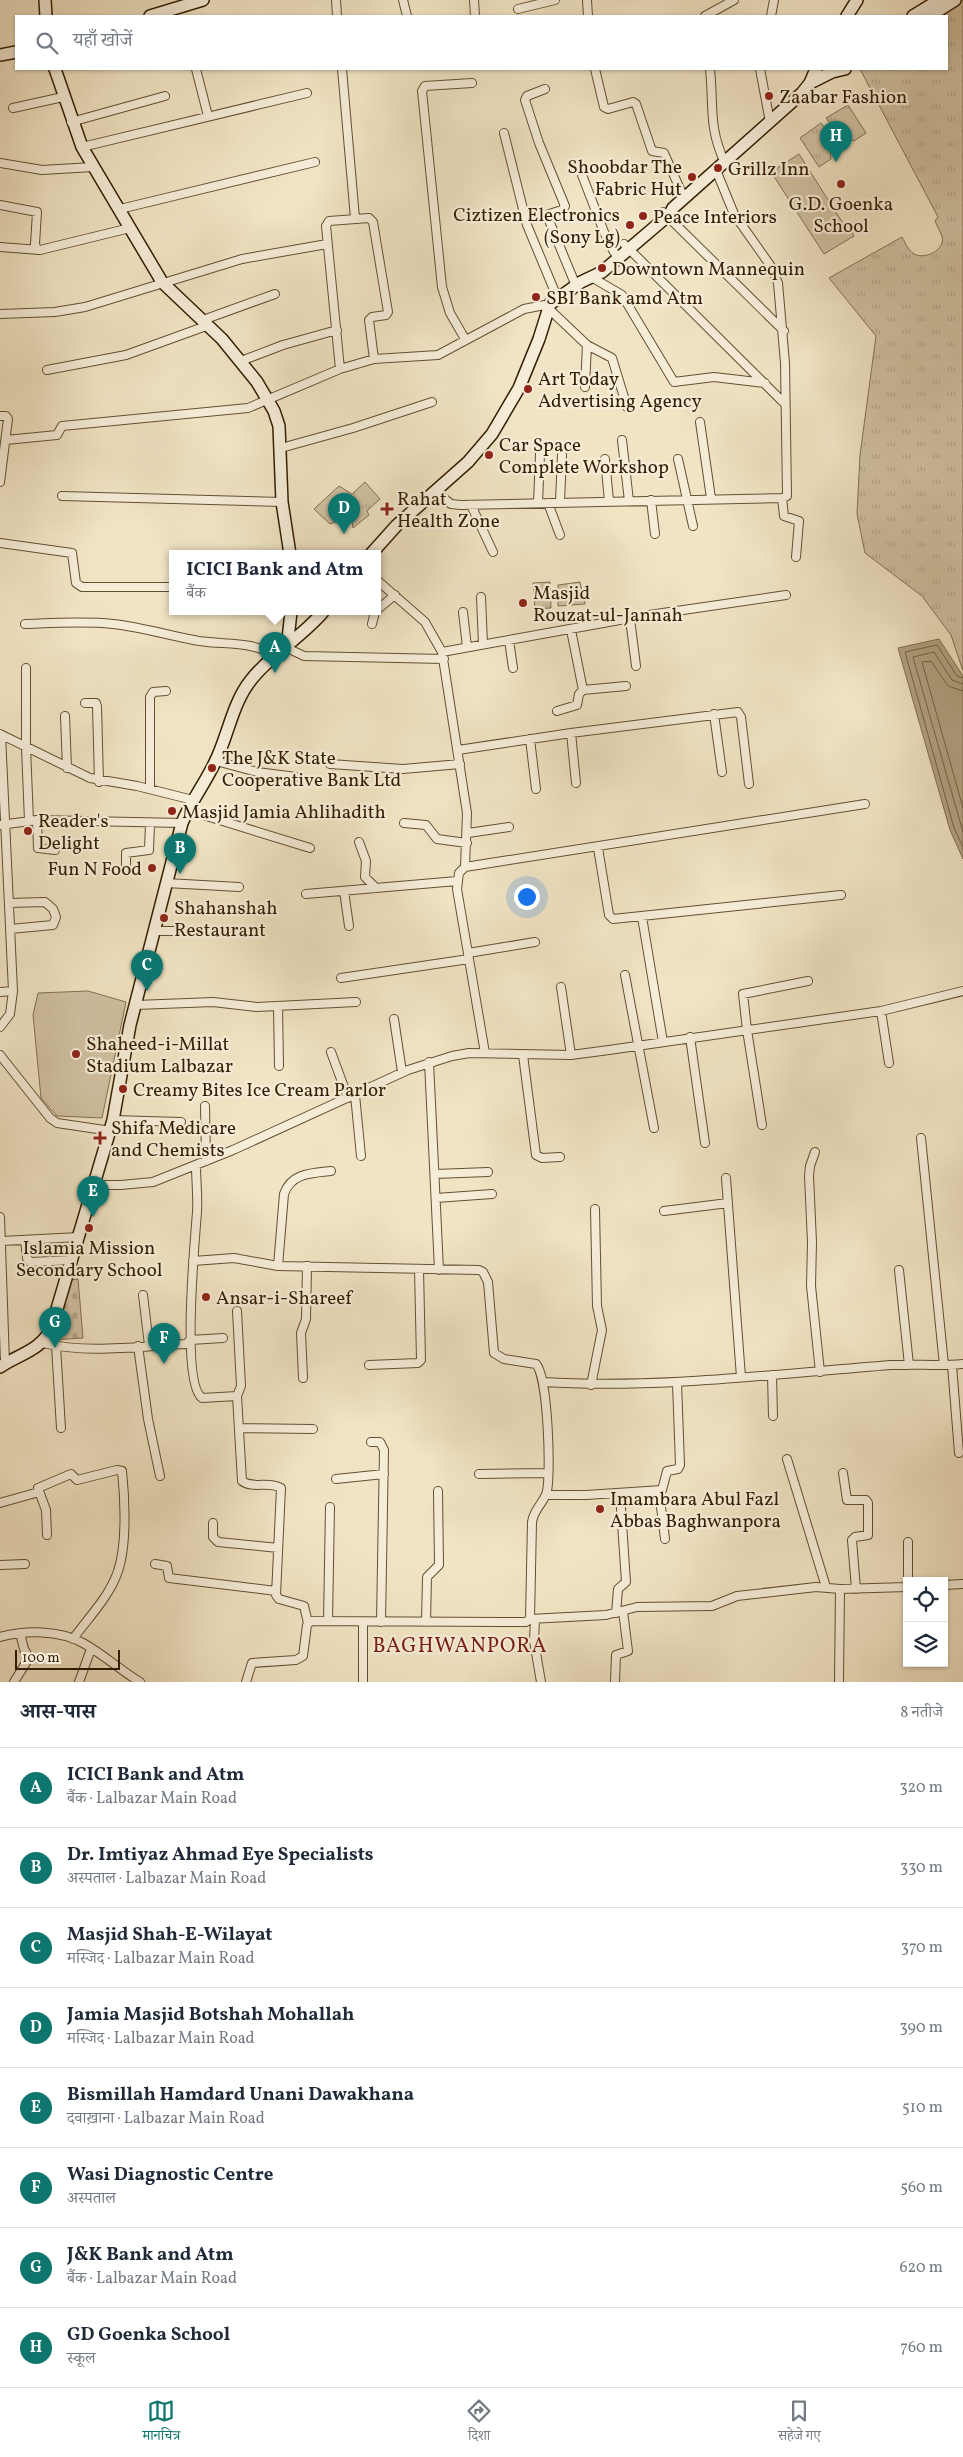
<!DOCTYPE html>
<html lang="hi">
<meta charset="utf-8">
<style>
:root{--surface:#fff;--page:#f6f6f7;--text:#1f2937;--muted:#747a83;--line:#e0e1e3;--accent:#0f766e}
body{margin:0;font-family:Vollkorn,"Noto Serif Devanagari",serif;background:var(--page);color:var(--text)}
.controls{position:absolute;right:15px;bottom:15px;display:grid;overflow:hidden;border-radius:0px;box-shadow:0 1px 4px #0004}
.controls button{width:45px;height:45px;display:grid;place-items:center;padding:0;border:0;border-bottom:1px solid var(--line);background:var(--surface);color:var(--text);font:25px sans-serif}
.scale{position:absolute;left:15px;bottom:12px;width:105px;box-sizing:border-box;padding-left:5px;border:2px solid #341e00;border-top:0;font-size:14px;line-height:18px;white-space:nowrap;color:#341e00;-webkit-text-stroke:4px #f6edd9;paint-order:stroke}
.you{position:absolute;left:526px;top:896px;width:18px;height:18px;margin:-12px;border:4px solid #fff;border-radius:50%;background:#1a73e8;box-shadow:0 0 0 8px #1a73e833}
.badge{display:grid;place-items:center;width:32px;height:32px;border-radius:50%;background:var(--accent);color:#fff;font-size:16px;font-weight:700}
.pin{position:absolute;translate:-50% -41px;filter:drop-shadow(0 1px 2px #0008)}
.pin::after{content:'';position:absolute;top:26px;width:18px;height:15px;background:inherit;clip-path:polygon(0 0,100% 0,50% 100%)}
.popup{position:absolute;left:169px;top:550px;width:212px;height:65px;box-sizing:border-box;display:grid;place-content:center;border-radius:0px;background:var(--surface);filter:drop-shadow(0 1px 4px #0005);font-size:16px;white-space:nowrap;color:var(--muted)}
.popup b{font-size:19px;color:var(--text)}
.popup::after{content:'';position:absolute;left:50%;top:100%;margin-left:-10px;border:10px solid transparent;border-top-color:var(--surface)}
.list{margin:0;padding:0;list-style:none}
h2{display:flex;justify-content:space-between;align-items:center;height:65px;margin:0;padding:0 20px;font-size:21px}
h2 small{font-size:16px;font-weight:400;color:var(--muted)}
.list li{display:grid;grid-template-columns:32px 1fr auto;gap:15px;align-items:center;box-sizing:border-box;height:80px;padding:0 20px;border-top:1px solid var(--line)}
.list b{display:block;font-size:19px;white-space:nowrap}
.list p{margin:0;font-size:16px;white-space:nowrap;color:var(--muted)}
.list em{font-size:16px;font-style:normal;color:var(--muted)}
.icon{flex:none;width:28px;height:28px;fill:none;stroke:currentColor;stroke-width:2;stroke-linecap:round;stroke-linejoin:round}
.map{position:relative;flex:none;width:963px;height:1682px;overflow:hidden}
.search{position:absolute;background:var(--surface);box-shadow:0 1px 4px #0004;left:15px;right:15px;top:15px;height:55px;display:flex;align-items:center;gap:12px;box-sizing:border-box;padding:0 18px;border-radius:0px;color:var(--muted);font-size:19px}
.sheet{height:705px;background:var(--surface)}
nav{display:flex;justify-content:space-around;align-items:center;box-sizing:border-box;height:70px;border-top:1px solid var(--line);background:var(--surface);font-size:14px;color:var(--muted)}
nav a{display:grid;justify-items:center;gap:2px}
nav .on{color:var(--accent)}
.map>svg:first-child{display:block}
</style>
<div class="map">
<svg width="963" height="1682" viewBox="0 0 963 1682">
<defs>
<pattern id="grass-tufts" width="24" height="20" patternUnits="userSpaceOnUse" patternTransform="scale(1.25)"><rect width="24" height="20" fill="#d1c2a3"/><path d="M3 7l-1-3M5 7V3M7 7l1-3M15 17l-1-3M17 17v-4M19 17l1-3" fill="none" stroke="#b4a68b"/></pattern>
<pattern id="cemetery-stones" width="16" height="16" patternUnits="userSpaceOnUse" patternTransform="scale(1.25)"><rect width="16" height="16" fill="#d1c2a3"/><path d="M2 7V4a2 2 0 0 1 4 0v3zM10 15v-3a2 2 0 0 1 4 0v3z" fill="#b4a68b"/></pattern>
</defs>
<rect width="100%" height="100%" fill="#f1e4c4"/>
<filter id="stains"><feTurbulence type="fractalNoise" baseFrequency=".004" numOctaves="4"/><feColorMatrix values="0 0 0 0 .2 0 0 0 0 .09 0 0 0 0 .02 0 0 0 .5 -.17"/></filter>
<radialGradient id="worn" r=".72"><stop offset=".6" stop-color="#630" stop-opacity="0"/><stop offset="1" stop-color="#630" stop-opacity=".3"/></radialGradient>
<!-- grass -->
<path fill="url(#grass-tufts)" stroke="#827052" d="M948,0h15v671l-12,-36 -29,-39 -57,-43 -8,-39 3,-59 16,-119 -47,-58 73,-41c4,7 6,13 12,17 11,6 32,-4 28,-18 -2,-5 -5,-10 -7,-15l3,-4 -78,-148h87v-53h-22z
M848,105l18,28 -12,8 -14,-5 -14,-18z
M821,123l12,17 -3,10 1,9 -12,8 -19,-29z
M365,482l15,17 -13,12 2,4 -16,13 -2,-12 -21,8 -16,-15 25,-23 13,8z
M550,582l1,26 -16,1 -2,-26z
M580,582l5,22 -27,2v-21z"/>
<!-- cemetery -->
<path fill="url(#cemetery-stones)" stroke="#827052" d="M78,1279l5,59 -33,2 19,-60z"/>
<!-- pitch -->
<path fill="#d1c2a3" stroke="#827052" d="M799,154l47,74 4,-1 4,9 -30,18 -53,-82z
M88,991l38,11 -24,116 -45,-2 -16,-18 -8,-83 5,-22z"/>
<!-- water -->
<path fill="#b1a181" stroke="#7f6d4d" d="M939,639l24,37v183l-13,-29 -52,-182z"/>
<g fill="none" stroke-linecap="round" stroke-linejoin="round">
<!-- shore -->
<path stroke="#726040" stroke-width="1" d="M963,678l-6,-2 -20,-31 -32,7 49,176 9,19
M963,684l-11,-4 -18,-28 -21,5 50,175
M963,691l-15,-5 -17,-25 -9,1 41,146"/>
<defs>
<path id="street" d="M336,0l1,16
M403,0l4,16
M474,0l1,16
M587,0l1,16
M518,9l37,-9
M705,16l29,-16
M771,16l3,-16
M196,69l12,47
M342,69l13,149
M595,69l9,38 4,2 25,-7 3,2 16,47 12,2 20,45
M710,69c4,37 -2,58 15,94
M760,69l10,53
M545,89l-18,7 -2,4 14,43 26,63 -3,4 -13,4 -1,4 28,68
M13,108l50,-11
M71,122l94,-26
M504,133l23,92 30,72
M82,147l225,-54
M0,163l42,7 51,-3
M582,175l22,57 10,20
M0,205l37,7 -2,32 2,6
M120,209l195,-47
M663,212l121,119
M624,244l161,160
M0,247l40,3 90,-22
M593,278l29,17 52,87 40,-5 51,6
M548,308l39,37 25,13 15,49
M0,314l55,-2 30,-5 157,-48 85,-15
M203,320l72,-26
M465,339l-15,-26 -8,-26 -20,-196 3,-5 47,-3
M241,361l42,-16 54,-15
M340,369l-14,-143 3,-5 40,-3 4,4 15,90 -2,3 -14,2 -3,3 5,39
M47,370l79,-15 83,-30
M585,387l2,-42
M0,416h6l2,3 -8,63
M700,422l11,76
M6,440l51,-5 5,-9 186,-18 92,-39 34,-10 64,-4 86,-46 26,-5
M622,440l7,61
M281,448l72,-20 79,-26
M605,459l4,42
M678,459l15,67
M435,491l16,13 10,1 322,-7 4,-2 -2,-133 -7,-80 -8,-18 -36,-51 -18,-44
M62,496l220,6
M782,498l2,18 15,5 -3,36
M651,500l4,34
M560,502l2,-47
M538,503l2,-49
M548,503l12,32
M471,505l22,47
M0,543l72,10 4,30 6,4h90
M378,581l47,41 17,30 25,161 -2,54
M481,597l2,47
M378,609l17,-14
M463,612l4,35
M630,619l6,47
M25,624c29,-1 59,-3 88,0 29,3 57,12 86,17 28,4 53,0 78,15
M372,624l3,-12
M571,630l12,60 43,-4
M509,640l4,28
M287,648l17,8 140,3
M442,652l200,-36 144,-21
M26,668v80l3,73
M85,703h11l1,3 2,76
M557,711l20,-6 2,-11 4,-4
M714,714l8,58
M65,716l2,52
M571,733l5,50
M0,734l90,44 47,8 56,14
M530,739l6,50
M458,750l113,-17 167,-21 3,5 8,67
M216,761l41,11 39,5
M330,764l73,5 57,-5
M150,789v-92l3,-5 13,-1
M187,810l123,38
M37,820l1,28 17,2
M404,823l22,2 11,14 30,4
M0,825l37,-5 145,3
M468,833l41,-6
M359,842l7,19 -1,16 11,11
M598,848l11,67 4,4 228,-24
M126,872v-19l23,-3 1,-26
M166,883l73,4
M344,891l5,35
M306,894l151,-13
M9,903l36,-1 8,7 3,8 -3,8 -43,4
M642,917l21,125
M153,931h86
M468,953l67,-11
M625,975l29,153
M341,978l128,-19
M561,987l10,68
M0,992l13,-1
M136,1005l77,-3 44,5 99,-5
M278,1006l1,60
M881,1011l8,52
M394,1019l8,53
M0,1027l10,-13 3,-23 -12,-256
M690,1037l15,106
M331,1052l17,46
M485,1053l-28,-164 2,-16 6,-6 400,-63
M0,1055l50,63 7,5 54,8
M523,1055l13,100 6,3 18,-1
M429,1062l10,208
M355,1095l6,61
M205,1106l1,55
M113,1120l68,2
M762,1125l-15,-95 -4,-36 65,-13
M921,1138l23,227
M815,1152l-5,14 -1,10 3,66 -1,44 9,86
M196,1165c0,16 2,31 1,47 -2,28 -16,171 5,186l35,-2 5,85c10,8 28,0 39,7l-5,107 3,4 25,7 4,17
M435,1174l53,-2
M726,1178l15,199
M95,1185h26l32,-3 80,-32 175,-80 44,-14 17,-3 102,2 38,-5 272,-39 82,-20
M436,1198l56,-4
M664,1211l64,-8
M0,1217l5,146
M25,1240l2,18 3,4 43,-2
M2,1241l77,-4
M193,1261l41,-3 44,8 201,4 4,2 5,10 6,71 10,6 32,5c12,13 15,108 11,127 -2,11 -13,17 -15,31l-2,97 -4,3h-22l-193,-1 -4,4 -4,31 -7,4 -44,3 -6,19
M278,1266l6,-72c7,-21 28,-21 47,-23
M899,1270l10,95
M143,1295l6,50
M237,1311l4,75 -4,10
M43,1343c43,11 98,3 143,1l4,-4 33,-2
M56,1346l5,82
M138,1346l10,73 12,57
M369,1365l49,-2 3,-3 -2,-91
M952,1365l7,88
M772,1375l1,41
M303,1378l-2,-45 5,-14 1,-53
M543,1382c117,7 232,-8 348,-17 24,-1 48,1 72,-1
M591,1385l11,-55 -5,-24 -2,-97
M240,1428l73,1
M371,1442h9l4,8 -3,172
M787,1459l39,128
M843,1473l4,27h19l2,3v32l-13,2 -3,3 4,49
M479,1474l69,-1
M336,1479l48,-5
M39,1491l7,19 1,25
M659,1491l6,48
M546,1495h40l76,-5 5,-19 11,-2 2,-4 -3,-82
M0,1503l39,-11 -1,-4 33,-14 6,6 40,-10 5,1c3,28 5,74 -4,100 -8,25 -30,47 -45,68
M213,1523v14l5,5 60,6
M155,1564l12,2 2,12 107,13
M0,1565l25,-1
M908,1581v-39
M944,1585l19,-1
M616,1613l2,-24 8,-7 -6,-88
M530,1619l76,-4 31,-8 75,-1 25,-10 79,-9 24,2 67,-2
M535,1619l-1,22 7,41
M328,1621l2,-114
M426,1622l1,-45 12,-12 -1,-74
M0,1637c26,-7 59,-7 83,6 20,11 37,27 57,39
M14,1682l15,-24 -5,-9 -4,-16
M79,1682l12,-33
M363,1682v-60
M615,1682l1,-27 12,-4 -5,-40
M839,1682l1,-93"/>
<path id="secondary" d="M45,0l1,16
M150,16l53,-16
M847,16l10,-16
M913,16l26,-16
M930,16l25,-16
M0,55l16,-3
M55,69l27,78 80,135 60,57 35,43 17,29 5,15 3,76 8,52
M810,83l22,-11 13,-3
M371,554l26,-29 71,-63 24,-28 27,-46 20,-49 11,-35 31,-22 21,-10 68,-58 3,-6 129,-115 8,-10 6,-14
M287,648l4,-36
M0,1367c19,-13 40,-16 51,-38l62,-209 17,-95 52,-202c9,-22 24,-41 34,-63 12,-25 17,-58 35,-80 19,-25 51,-43 72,-68"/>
</defs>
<!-- street casing -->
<use href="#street" stroke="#635031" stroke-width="10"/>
<!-- secondary casing -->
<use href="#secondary" stroke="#341e00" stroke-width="14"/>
<!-- street -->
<use href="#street" stroke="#f6edd9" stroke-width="8"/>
<!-- secondary -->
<use href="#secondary" stroke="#f6edd9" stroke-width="11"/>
</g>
<!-- markers -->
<g fill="#8f2418" stroke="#f6edd9" stroke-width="2">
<circle cx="769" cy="96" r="5"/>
<circle cx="718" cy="168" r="5"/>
<circle cx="692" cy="177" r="5"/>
<circle cx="841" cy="184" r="5"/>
<circle cx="643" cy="216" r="5"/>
<circle cx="630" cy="225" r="5"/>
<circle cx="602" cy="268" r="5"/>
<circle cx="536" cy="297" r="5"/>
<circle cx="528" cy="389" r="5"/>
<circle cx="489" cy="455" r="5"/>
<path d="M384.5 501.5h5v5h5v5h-5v5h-5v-5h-5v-5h5z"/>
<circle cx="523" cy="603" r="5"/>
<circle cx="212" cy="768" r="5"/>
<circle cx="172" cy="811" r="5"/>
<circle cx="28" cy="831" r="5"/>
<circle cx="152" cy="868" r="5"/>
<circle cx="164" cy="918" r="5"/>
<circle cx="76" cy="1054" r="5"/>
<circle cx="123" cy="1089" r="5"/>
<path d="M97.5 1130.5h5v5h5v5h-5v5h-5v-5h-5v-5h5z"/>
<circle cx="89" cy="1228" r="5"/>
<circle cx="206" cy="1297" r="5"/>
<circle cx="600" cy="1509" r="5"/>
</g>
<g text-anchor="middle" stroke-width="4.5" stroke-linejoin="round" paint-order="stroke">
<!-- poi labels -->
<g font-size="19" fill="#341e00" stroke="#f6edd9" text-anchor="start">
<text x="779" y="103">Zaabar Fashion</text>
<text x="682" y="173" text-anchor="end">Shoobdar The<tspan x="682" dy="22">Fabric Hut</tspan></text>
<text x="728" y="175">Grillz Inn</text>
<text x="841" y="210" text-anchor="middle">G.D. Goenka<tspan x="841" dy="22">School</tspan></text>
<text x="620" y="221" text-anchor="end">Ciztizen Electronics<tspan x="620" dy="22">(Sony Lg)</tspan></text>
<text x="653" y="223">Peace Interiors</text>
<text x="612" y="275">Downtown Mannequin</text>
<text x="546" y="304">SBI Bank amd Atm</text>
<text x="538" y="385">Art Today<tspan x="538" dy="22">Advertising Agency</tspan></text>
<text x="499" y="451">Car Space<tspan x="499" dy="22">Complete Workshop</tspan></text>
<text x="397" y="505">Rahat<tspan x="397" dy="22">Health Zone</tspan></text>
<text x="533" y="599">Masjid<tspan x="533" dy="22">Rouzat-ul-Jannah</tspan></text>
<text x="222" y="764">The J&amp;K State<tspan x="222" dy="22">Cooperative Bank Ltd</tspan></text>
<text x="182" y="818">Masjid Jamia Ahlihadith</text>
<text x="38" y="827">Reader's<tspan x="38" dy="22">Delight</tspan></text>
<text x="142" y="875" text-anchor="end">Fun N Food</text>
<text x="174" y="914">Shahanshah<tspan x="174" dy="22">Restaurant</tspan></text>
<text x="86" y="1050">Shaheed-i-Millat<tspan x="86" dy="22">Stadium Lalbazar</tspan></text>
<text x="133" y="1096">Creamy Bites Ice Cream Parlor</text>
<text x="111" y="1134">Shifa Medicare<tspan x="111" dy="22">and Chemists</tspan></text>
<text x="89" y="1254" text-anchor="middle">Islamia Mission<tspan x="89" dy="22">Secondary School</tspan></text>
<text x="216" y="1304">Ansar-i-Shareef</text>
<text x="610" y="1505">Imambara Abul Fazl<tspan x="610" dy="22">Abbas Baghwanpora</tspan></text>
</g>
<!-- quarter labels -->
<g font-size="21" letter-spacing="1" fill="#7a1f14" stroke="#f6edd9">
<text x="460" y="1652">BAGHWANPORA</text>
</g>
</g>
<rect width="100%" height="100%" filter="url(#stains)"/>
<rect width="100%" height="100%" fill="url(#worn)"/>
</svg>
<div class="controls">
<button><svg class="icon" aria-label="locate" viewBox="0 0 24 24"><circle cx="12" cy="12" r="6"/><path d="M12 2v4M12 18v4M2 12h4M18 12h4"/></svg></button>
<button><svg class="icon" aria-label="layers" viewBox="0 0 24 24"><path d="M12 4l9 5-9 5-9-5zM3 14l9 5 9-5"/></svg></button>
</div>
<div class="scale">100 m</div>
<div class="you"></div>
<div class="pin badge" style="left:275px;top:673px">A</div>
<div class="popup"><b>ICICI Bank and Atm</b>बैंक</div>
<div class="pin badge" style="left:180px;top:874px">B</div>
<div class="pin badge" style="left:147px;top:991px">C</div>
<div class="pin badge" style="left:344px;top:534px">D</div>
<div class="pin badge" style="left:93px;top:1217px">E</div>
<div class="pin badge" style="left:164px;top:1364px">F</div>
<div class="pin badge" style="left:55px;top:1348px">G</div>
<div class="pin badge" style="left:836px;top:162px">H</div>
<div class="search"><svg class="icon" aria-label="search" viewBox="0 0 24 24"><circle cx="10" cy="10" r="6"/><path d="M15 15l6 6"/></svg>यहाँ खोजें</div>
</div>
<section class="sheet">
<h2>आस-पास<small>8 नतीजे</small></h2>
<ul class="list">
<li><span class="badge">A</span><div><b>ICICI Bank and Atm</b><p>बैंक · Lalbazar Main Road</p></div><em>320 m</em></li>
<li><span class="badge">B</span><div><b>Dr. Imtiyaz Ahmad Eye Specialists</b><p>अस्पताल · Lalbazar Main Road</p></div><em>330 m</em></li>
<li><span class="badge">C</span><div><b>Masjid Shah-E-Wilayat</b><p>मस्जिद · Lalbazar Main Road</p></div><em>370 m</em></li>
<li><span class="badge">D</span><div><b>Jamia Masjid Botshah Mohallah</b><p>मस्जिद · Lalbazar Main Road</p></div><em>390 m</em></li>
<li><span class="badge">E</span><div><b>Bismillah Hamdard Unani Dawakhana</b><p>दवाख़ाना · Lalbazar Main Road</p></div><em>510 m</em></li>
<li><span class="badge">F</span><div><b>Wasi Diagnostic Centre</b><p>अस्पताल</p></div><em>560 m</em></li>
<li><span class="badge">G</span><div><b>J&amp;K Bank and Atm</b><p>बैंक · Lalbazar Main Road</p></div><em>620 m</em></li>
<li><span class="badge">H</span><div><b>GD Goenka School</b><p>स्कूल</p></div><em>760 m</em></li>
</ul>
</section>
<nav>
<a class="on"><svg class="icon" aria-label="map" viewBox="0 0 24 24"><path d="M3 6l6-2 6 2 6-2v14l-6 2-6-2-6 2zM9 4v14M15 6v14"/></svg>मानचित्र</a>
<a><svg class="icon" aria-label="directions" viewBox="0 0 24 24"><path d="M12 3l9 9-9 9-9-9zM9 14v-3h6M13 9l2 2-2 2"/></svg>दिशा</a>
<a><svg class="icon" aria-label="saved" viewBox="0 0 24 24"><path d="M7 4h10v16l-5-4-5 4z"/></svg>सहेजे गए</a>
</nav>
